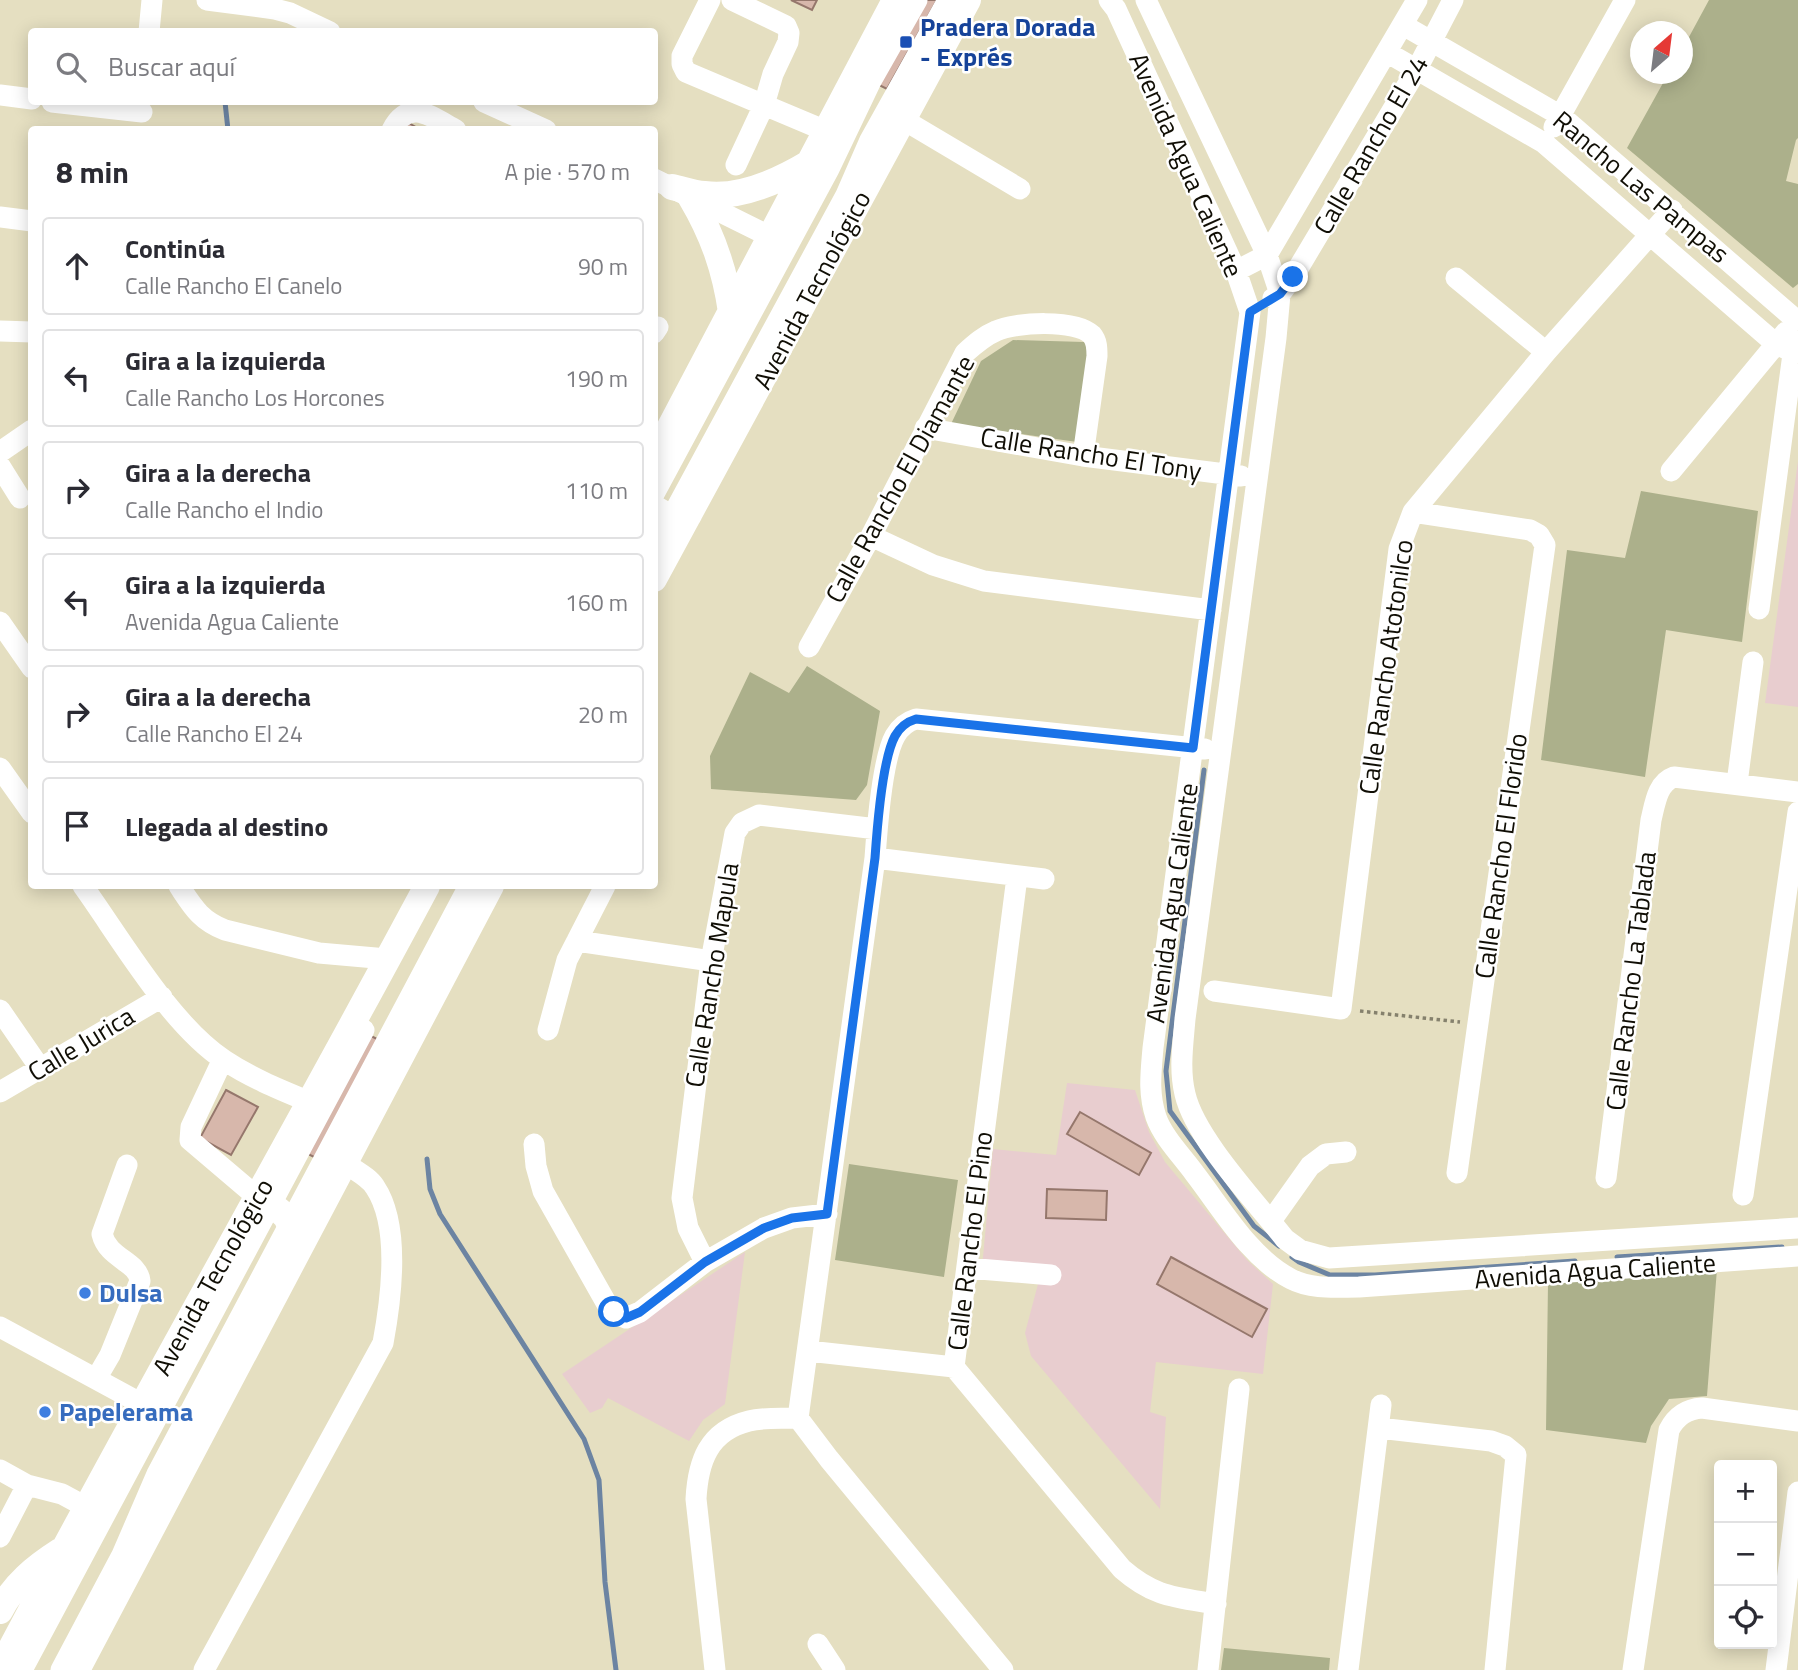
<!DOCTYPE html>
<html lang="es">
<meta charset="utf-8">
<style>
:root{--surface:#fff;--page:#f2f2f3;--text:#2b2b33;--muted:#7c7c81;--line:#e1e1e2}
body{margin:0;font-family:"Titillium Web",sans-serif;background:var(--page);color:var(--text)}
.controls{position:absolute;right:21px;bottom:21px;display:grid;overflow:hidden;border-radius:7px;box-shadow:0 4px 18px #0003}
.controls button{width:63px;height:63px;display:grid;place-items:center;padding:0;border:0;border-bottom:2px solid var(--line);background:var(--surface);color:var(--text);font:35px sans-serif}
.compass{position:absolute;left:1630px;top:21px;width:63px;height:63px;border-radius:50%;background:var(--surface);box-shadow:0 4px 18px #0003;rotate:28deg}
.stop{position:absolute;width:21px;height:21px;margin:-16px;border:5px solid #1a73e8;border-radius:50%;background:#fff}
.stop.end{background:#1a73e8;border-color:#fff;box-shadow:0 2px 7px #0008}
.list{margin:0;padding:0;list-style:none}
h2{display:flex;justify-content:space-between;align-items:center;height:91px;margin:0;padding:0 28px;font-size:30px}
h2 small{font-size:23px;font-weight:400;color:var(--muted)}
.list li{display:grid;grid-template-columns:46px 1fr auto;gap:21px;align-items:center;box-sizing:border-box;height:98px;margin:0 14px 14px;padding:0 14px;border:2px solid var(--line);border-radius:7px}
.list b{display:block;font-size:26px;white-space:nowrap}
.list p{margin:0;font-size:23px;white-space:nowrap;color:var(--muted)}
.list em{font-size:23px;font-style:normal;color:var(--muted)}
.icon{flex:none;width:38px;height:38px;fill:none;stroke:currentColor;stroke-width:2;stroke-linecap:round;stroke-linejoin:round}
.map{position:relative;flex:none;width:1798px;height:1670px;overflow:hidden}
.search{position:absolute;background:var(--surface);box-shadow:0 4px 18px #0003;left:28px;top:28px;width:630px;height:77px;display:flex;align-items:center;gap:18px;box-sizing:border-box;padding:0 24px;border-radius:7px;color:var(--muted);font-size:26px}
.panel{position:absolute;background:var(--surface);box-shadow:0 4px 18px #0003;left:28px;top:126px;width:630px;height:763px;border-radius:7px}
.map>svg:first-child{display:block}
</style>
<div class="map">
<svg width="1798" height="1670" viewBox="0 0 1798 1670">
<rect width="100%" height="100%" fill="#e5dfc1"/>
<!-- education -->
<path fill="#e8cdcf" d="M1798,461v246l-33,-4z
M1067,1083l68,7 14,42 16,30 82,98 26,24 -10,90 -107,-12 -6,50 16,5 -6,92 -129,-153 -6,-23 13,-49 -57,-5 12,-130 63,6z
M745,1252l-20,152 -22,16 -14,21 -81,-43 -6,10 -12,5 -28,-39z"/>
<!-- green -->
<path fill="#acb08b" d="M1709,0h89v138l-2,2 -10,41 12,3v100l-5,4 -166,-140 41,-74h14l1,-26z
M1013,340l71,2 8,15 -8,86 -133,-19 30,-63z
M1641,491l117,20 -16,131 -76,-12 -21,147 -104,-17 26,-210 58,8z
M807,666l73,45 -13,74 -11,15 -145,-11 -1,-33 40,-84 39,21z
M849,1164l109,16 -14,97 -109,-17z
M1717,1269l-10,127 -38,3 -18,27 -5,17 -100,-13 2,-147z
M1224,1648l106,10 -1,12h-108z"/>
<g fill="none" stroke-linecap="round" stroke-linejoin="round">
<!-- stream -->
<path stroke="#6c84a2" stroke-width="5" d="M225,102l3,28
M1204,770l-38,301 4,40 84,115 25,20
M427,1159l3,30 10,25 144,225 15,41 6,102 11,88
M1292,1257l7,5 31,13h45l200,-14
M1617,1257l165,-10"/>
</g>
<!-- building -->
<path fill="#d7b7ab" stroke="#95776c" stroke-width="2" d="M791,0h26l-5,10z
M922,0h15l-50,89 -10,-5z
M407,122l14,8h-19z
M369,1035l10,5 -63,118 -12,-6z
M226,1090l32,17 -27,48 -31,-17z
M1080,1112l71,41 -12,22 -72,-41z
M1047,1189l60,2 -1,29 -60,-2z
M1171,1257l96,52 -15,28 -95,-53z"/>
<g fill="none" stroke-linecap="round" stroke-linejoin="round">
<!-- path -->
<path stroke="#85816d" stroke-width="3.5" stroke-dasharray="3.5 3.5" stroke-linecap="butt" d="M1360,1011l100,11"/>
<!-- minor -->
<path stroke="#fff" stroke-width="21" d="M207,0l68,9 15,4 40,19
M710,0l-28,56v8l4,8 78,33 9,-31 15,-32 1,-9 -3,-7 -54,-26
M1109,0l7,9 120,262 14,41 -97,736c-2,24 -5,45 3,69 7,20 26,39 39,57 27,35 55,84 96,105 21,11 46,8 68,8l439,-31
M1146,0l121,255 13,39 -4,44 -91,681c-2,25 -6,50 0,75 10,44 71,108 100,145l15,11 29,8 469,-30
M1403,25l158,91 235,204
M149,32l3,-32
M1388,53l156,90 232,201 19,9
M0,95l32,4
M52,102l90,10
M484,102l62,28
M904,120l116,69
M1554,127l71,-127
M392,130c17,-33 40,-13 64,0
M736,165l28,-60 62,26
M654,179l117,58
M0,217l32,4
M1236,271l31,-16 150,-255
M1456,278l90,74
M1273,298l7,-4 13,-17 124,-208 36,-69
M0,331l32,1
M654,333l4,-6
M925,428l158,28 158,20
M0,452l32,-22
M0,466l20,32
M1671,471l115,-139
M654,494l175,-325 42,-88 46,-81
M1413,512l117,18 9,5 6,10 -88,628
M871,536l62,29 51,16 227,29
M654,543l17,-25 175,-323 24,-55 78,-140
M1759,609l36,-270
M0,622l32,46
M809,647l62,-111 94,-183c10,-9 19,-17 31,-22 19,-9 80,-12 96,4 5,6 5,13 5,21l-14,100
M0,768l32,45
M1737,783l16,-121
M875,858l169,21
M1017,877l-63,490 168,202c32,28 53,28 94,35
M83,886c38,53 87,138 141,174 27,18 57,30 86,42
M179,886c14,21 21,34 46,44l94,23 68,6
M577,941l134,20
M1214,991l127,18 58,-460 14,-37 133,-160 126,-142
M0,1010l40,58
M548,1030l19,-70 38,-74
M223,1059l-32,68 -1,13 67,57
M0,1092l162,-95
M534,1144l2,22 7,25 65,115 11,9 7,3 14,-6 65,-50 59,-34 28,-10 35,-4
M1606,1178l45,-358c4,-16 6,-37 23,-43l124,15
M1743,1195l55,-383
M1271,1221l39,-55 16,-12 20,-2
M705,1262l-17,-34 -6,-30 29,-237 24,-128 7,-10 17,-8 118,14
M967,1268l84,7
M0,1327l142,77
M808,1351l146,16
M96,1379l14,-24 30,-74c-2,-20 -32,-22 -38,-47l25,-69
M1379,1428l112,13 14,5 11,9 -21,215
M0,1470l27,15 35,9 24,13
M0,1537l27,-52
M818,1644l17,26
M22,1670l342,-640
M61,1670l61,-115 35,-81 312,-588
M204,1670l179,-327c8,-43 18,-117 -8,-156 -6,-10 -21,-17 -30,-24
M715,1670l-19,-171c2,-37 12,-68 53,-78 15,-4 33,-2 49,-3
M1003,1670l-174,-211 -31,-41 77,-560c2,-29 7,-99 20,-122 5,-9 11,-14 21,-17l289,30
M1208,1670l31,-281
M1348,1670l33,-265
M1633,1670l36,-240c7,-14 18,-21 33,-22l96,13
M1776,1670l22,-178"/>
<!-- major -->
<path stroke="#fff" stroke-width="26" d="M672,187c10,2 21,6 32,7 36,5 75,-13 105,-31
M691,198c22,37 34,72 40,114
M654,457l241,-457
M654,508l17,10 18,-3
M654,579l314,-579
M257,1197c36,20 32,20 38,58
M0,1611c14,-27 35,-44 60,-60
M0,1669c138,-263 287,-521 427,-783
M77,1670l414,-784"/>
</g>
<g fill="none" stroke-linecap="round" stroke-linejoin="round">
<!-- route -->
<path stroke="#1a73e8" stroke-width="9" d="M614,1312l12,6 14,-6 65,-50 59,-34 28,-10 35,-4 48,-356c2,-29 7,-98 20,-122 5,-9 11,-14 21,-17l277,29 57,-436 30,-18 13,-17"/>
</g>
<!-- markers -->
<rect fill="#1a4fb4" stroke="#fff" stroke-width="2.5" x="899" y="35" width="14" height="14" rx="3.5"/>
<g fill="#3f7fe0" stroke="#fff" stroke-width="2.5">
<circle cx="85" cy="1293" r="7"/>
<circle cx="45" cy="1412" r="7"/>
</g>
<g text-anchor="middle" stroke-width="5" stroke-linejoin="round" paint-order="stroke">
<!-- transit labels -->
<g font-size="26" font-weight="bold" fill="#164399" stroke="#fff" text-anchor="start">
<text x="920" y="36">Pradera Dorada<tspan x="920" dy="30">- Exprés</tspan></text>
</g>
<!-- street labels -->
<g font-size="26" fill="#100e05" stroke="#fff">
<text transform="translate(1371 145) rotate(-60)" y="9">Calle Rancho El 24</text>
<text transform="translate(1186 165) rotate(66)" y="9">Avenida Agua Caliente</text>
<text transform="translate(1641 187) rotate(40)" y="9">Rancho Las Pampas</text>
<text transform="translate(812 290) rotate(-62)" y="9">Avenida Tecnológico</text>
<text transform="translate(1091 454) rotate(9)" y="9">Calle Rancho El Tony</text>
<text transform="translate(900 479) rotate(-61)" y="9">Calle Rancho El Diamante</text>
<text transform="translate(1386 667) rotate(-82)" y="9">Calle Rancho Atotonilco</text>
<text transform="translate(1501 856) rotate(-82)" y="9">Calle Rancho El Florido</text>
<text transform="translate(1172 903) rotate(-82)" y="9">Avenida Agua Caliente</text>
<text transform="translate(712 975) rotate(-81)" y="9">Calle Rancho Mapula</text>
<text transform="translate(1631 981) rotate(-83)" y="9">Calle Rancho La Tablada</text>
<text transform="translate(81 1044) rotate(-31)" y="9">Calle Jurica</text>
<text transform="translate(970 1241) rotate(-83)" y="9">Calle Rancho El Pino</text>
<text transform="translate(1595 1271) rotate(-4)" y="9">Avenida Agua Caliente</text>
<text transform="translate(213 1277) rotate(-61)" y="9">Avenida Tecnológico</text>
</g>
<!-- shop labels -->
<g font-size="26" font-weight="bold" fill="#366cbe" stroke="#fff" text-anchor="start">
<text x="99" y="1302">Dulsa</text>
<text x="59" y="1421">Papelerama</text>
</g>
</g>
</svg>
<div class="controls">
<button>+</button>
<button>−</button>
<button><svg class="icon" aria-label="locate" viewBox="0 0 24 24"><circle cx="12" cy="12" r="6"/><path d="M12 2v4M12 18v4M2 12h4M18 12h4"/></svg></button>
</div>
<svg class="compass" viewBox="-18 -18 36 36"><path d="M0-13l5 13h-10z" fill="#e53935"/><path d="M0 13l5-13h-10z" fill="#7c7c81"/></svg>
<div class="stop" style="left:614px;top:1312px"></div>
<div class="stop end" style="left:1293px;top:277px"></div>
<div class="search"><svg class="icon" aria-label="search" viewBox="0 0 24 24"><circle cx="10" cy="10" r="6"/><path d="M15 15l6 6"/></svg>Buscar aquí</div>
<section class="panel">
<h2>8 min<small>A pie · 570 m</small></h2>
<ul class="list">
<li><svg class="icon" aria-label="ahead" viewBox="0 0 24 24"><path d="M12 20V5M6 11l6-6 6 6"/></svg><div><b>Continúa</b><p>Calle Rancho El Canelo</p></div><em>90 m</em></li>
<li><svg class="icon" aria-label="left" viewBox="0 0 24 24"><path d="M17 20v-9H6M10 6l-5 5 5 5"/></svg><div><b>Gira a la izquierda</b><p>Calle Rancho Los Horcones</p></div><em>190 m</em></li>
<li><svg class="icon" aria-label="right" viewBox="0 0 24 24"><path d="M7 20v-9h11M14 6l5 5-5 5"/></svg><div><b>Gira a la derecha</b><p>Calle Rancho el Indio</p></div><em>110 m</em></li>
<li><svg class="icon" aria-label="left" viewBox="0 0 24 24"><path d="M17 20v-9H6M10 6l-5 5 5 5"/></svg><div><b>Gira a la izquierda</b><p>Avenida Agua Caliente</p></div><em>160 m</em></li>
<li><svg class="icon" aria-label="right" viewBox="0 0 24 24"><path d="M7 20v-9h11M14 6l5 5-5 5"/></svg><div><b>Gira a la derecha</b><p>Calle Rancho El 24</p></div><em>20 m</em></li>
<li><svg class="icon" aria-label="arrive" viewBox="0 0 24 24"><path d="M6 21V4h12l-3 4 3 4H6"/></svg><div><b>Llegada al destino</b></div></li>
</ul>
</section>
</div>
